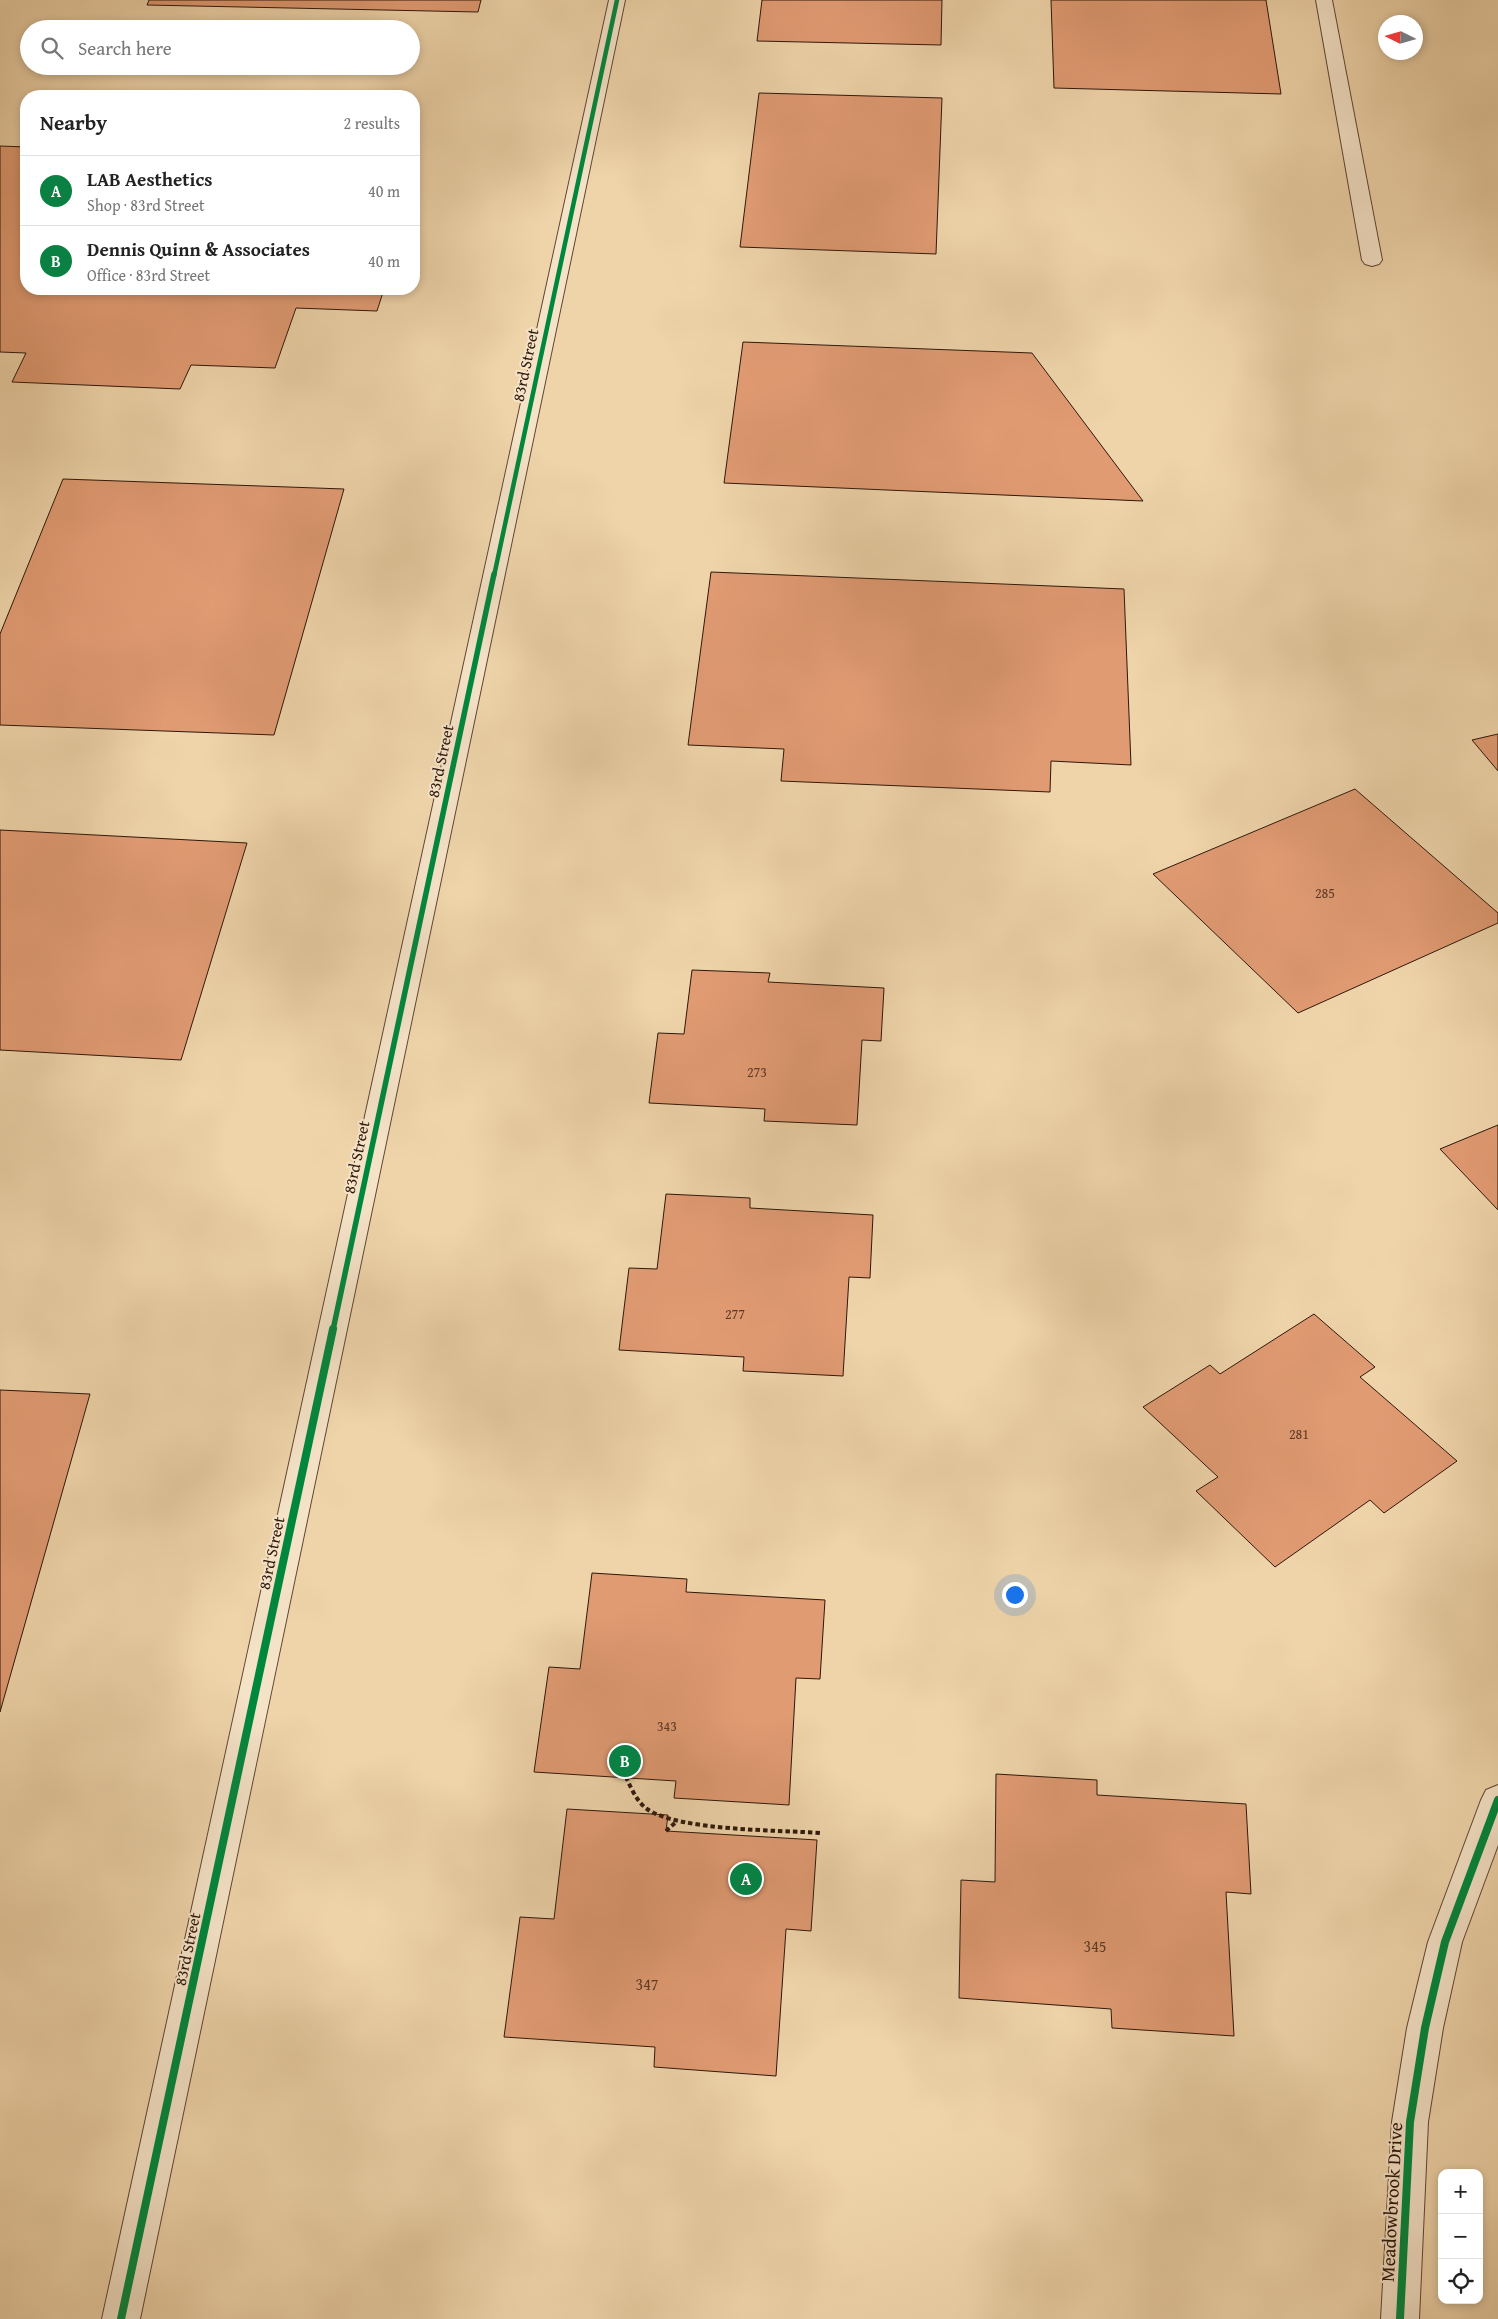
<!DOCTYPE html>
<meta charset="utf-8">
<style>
:root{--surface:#fff;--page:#f2f2f2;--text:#222;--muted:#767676;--line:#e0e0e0;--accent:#0b8043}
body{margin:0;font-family:"Gentium Book Plus",serif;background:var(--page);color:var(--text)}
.controls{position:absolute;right:15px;bottom:15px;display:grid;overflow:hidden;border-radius:10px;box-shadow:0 2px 8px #0003}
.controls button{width:45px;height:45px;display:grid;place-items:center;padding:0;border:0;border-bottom:1px solid var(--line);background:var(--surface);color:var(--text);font:25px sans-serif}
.compass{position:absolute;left:1378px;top:15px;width:45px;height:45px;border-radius:50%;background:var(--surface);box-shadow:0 2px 8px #0003;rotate:275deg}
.you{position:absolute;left:1014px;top:1594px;width:18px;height:18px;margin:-12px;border:4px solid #fff;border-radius:50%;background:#1a73e8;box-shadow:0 0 0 8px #1a73e833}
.badge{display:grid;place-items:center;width:32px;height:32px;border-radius:50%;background:var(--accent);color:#fff;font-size:16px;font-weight:700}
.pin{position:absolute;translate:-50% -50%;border:2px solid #fff;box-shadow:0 1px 5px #0006}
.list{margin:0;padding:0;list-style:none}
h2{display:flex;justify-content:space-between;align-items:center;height:65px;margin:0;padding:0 20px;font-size:21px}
h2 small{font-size:16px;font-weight:400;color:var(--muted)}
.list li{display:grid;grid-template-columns:32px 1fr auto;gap:15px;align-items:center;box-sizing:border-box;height:70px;padding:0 20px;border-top:1px solid var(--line)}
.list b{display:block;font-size:19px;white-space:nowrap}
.list p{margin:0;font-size:16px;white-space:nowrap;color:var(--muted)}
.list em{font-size:16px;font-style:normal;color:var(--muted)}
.icon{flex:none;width:28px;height:28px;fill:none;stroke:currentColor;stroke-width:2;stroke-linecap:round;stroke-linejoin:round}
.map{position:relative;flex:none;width:1498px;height:2319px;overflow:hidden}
.search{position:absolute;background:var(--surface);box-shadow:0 2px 8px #0003;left:20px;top:20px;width:400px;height:55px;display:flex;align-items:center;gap:12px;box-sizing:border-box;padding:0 18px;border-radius:28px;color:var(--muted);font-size:19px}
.panel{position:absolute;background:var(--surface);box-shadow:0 2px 8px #0003;left:20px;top:90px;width:400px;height:205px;border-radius:20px}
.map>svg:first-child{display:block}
</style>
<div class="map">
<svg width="1498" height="2319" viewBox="0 0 1498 2319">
<rect width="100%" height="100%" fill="#efd4aa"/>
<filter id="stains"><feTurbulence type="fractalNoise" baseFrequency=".004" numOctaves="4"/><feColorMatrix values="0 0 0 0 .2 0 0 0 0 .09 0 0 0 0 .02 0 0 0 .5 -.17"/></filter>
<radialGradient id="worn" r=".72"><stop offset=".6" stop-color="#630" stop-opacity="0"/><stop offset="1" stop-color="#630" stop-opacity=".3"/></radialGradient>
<!-- building -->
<path fill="#e19b73" stroke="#2d170b" d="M149,0h332l-3,12 -331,-7z
M762,0h180l-1,45 -184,-4z
M1051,0h215l15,94 -227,-6z
M759,93l183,5 -6,156 -196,-7z
M0,146l26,1v142h358l-7,22 -81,-3 -21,60 -84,-3 -11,24 -168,-7 14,-29 -26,-1z
M743,342l289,11 111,148 -419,-18z
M63,479l281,10 -70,246 -274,-10v-91z
M711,572l413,17 7,176 -80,-4 -1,31 -269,-11 3,-32 -96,-4z
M1498,734v37l-26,-31z
M1355,789l143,124v10l-200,90 -145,-139z
M0,830l247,13 -66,217 -181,-10z
M692,970l78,3 -2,9 116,6 -3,53 -19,-1 -5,85 -93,-4 1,-12 -116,-6 9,-70 26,1z
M1498,1125v85l-58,-61z
M666,1194l84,4v10l123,7 -3,63 -21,-1 -6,99 -100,-5 1,-14 -125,-7 10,-82 28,1z
M1314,1314l61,53 -15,10 97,84 -73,52 -14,-13 -95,67 -79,-76 22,-14 -75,-70 67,-42 10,9z
M0,1390l90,4 -90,318z
M592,1573l95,6 -1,13 139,8 -5,79 -24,-1 -7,127 -115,-7 2,-17 -142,-9 15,-105 31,2z
M996,1774l101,6v15l149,9 5,90 -25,-2 8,144 -122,-8 -1,-19 -152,-11 2,-118 34,2z
M567,1809l101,6 -2,16 151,9 -6,91 -25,-2 -10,147 -122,-9 1,-20 -151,-10 16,-120 34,2z"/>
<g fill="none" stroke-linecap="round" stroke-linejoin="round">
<defs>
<path id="service" d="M1316,0h16l50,260 -3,4 -7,2 -7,-2 -3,-4z"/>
<path id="minor" d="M609,0h16l-485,2319h-38z
M1498,1785v60l-36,97 -19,86 -15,94 -9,197h-38l11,-197 15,-94 21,-86 53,-142 5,-10z"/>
</defs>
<!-- service casing -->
<use href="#service" stroke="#5e4633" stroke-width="2"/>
<!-- minor casing -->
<use href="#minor" stroke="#5e4633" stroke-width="2"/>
<!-- path -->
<path stroke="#2d170b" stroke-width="4" stroke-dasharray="4.5 3" stroke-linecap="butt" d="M626,1777c5,11 11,25 21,32 32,22 132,21 174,24
M666,1831l11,-10"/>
<!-- service -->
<use href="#service" fill="#f5e3c8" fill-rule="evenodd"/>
<!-- minor -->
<use href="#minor" fill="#f5e3c8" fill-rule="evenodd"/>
<defs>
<path id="cycleway-far2" d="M494,576l123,-576"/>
<path id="cycleway-far1" d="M333,1330l161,-756"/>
<path id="cycleway" d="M121,2319l212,-990
M1400,2319l10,-197 15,-94 20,-86 53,-142"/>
</defs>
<!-- cycleway-far2 casing -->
<use href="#cycleway-far2" stroke="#f5e3c8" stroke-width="7"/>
<!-- cycleway-far1 casing -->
<use href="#cycleway-far1" stroke="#f5e3c8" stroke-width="9"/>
<!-- cycleway casing -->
<use href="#cycleway" stroke="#f5e3c8" stroke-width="11"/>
<!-- cycleway-far2 -->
<use href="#cycleway-far2" stroke="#00873e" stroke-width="4.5"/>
<!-- cycleway-far1 -->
<use href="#cycleway-far1" stroke="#00873e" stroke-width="5.5"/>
<!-- cycleway -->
<use href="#cycleway" stroke="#00873e" stroke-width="8"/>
</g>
<g text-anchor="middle" stroke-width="4" stroke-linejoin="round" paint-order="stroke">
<!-- number labels -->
<g font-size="14" fill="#5a3825">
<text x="1325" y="898">285</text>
<text x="757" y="1077">273</text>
<text x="735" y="1319">277</text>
<text x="1299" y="1439">281</text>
<text x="667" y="1731">343</text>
</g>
<!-- street labels -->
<g font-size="16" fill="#2d170b" stroke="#f5e3c8">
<text transform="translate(525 365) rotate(-78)" y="6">83rd Street</text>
<text transform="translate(440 761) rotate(-78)" y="6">83rd Street</text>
<text transform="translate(356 1157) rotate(-78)" y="6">83rd Street</text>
<text transform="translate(271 1553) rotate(-78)" y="6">83rd Street</text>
<text transform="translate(187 1949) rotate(-78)" y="6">83rd Street</text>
</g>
<!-- near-number labels -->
<g font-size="16" fill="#5a3825">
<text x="1095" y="1952">345</text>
<text x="647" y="1990">347</text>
</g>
<!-- near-street labels -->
<g font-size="19" fill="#2d170b" stroke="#f5e3c8">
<text transform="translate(1391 2202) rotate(-87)" y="7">Meadowbrook Drive</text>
</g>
</g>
<rect width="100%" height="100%" filter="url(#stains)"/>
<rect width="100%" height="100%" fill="url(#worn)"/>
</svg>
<div class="controls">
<button>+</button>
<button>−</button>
<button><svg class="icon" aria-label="locate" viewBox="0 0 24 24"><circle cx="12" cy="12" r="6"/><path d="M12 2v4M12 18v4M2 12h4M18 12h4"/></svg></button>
</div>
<svg class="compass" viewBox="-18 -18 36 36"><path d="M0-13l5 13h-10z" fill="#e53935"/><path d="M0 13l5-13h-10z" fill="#767676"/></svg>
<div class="you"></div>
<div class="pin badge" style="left:746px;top:1879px">A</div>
<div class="pin badge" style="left:625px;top:1761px">B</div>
<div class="search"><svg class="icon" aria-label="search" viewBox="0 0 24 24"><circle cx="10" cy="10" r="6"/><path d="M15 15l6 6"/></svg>Search here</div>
<section class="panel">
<h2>Nearby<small>2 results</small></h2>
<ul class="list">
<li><span class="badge">A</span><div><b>LAB Aesthetics</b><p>Shop · 83rd Street</p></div><em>40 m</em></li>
<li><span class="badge">B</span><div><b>Dennis Quinn &amp; Associates</b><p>Office · 83rd Street</p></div><em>40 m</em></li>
</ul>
</section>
</div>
